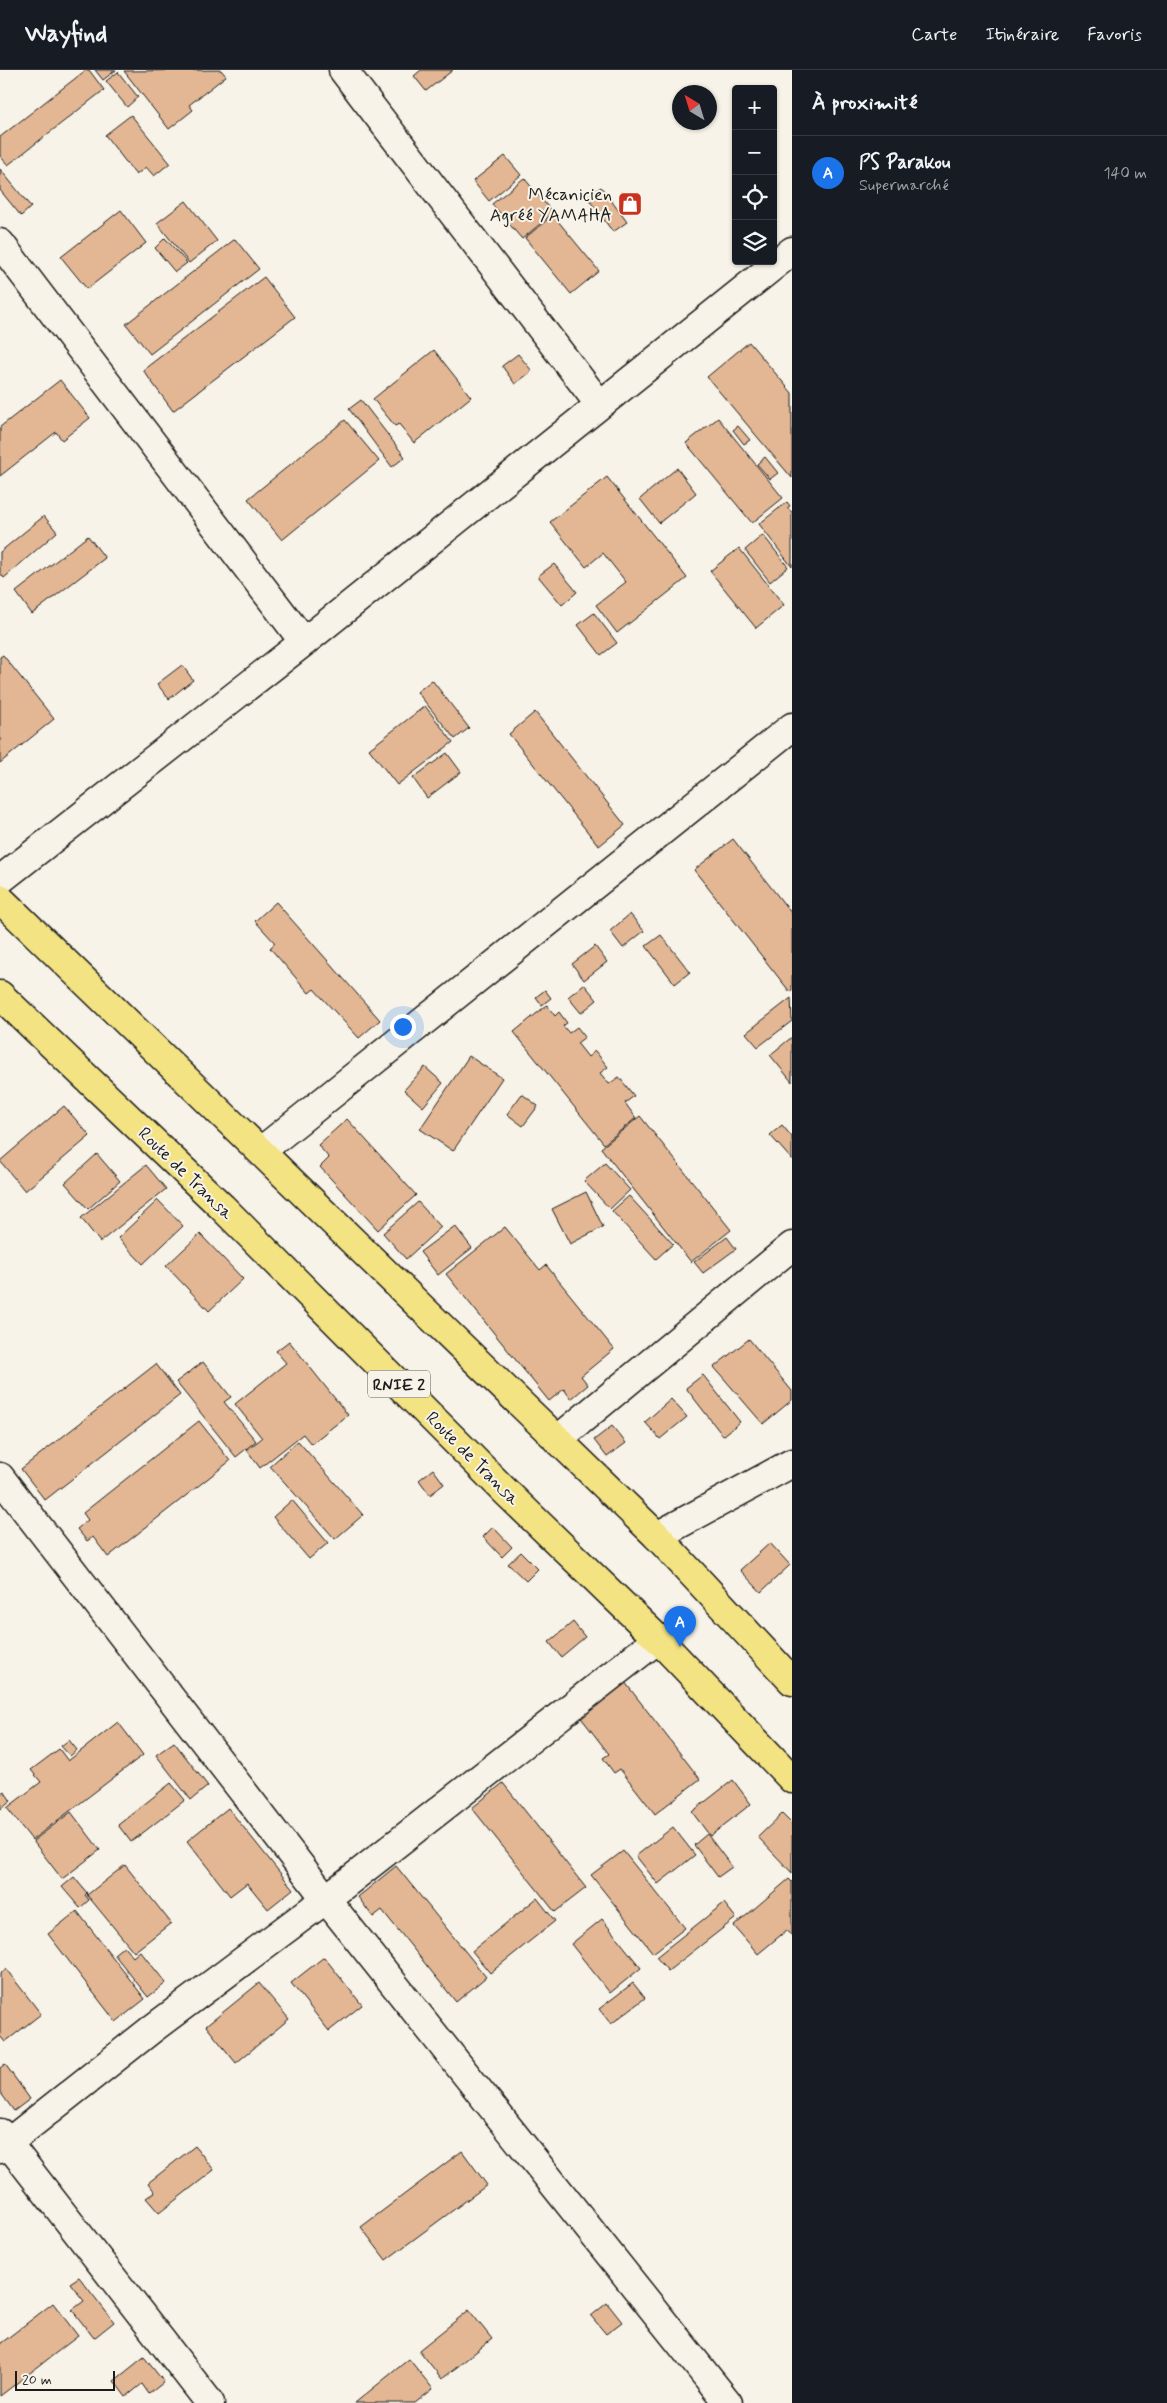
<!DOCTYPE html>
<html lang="fr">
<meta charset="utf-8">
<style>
:root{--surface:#171b24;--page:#20242c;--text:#f1f3f6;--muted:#9ea1a6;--line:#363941;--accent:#1a73e8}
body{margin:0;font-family:Mynerve,sans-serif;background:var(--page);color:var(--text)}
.controls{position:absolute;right:15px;top:15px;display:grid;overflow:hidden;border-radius:5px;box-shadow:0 1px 4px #0004}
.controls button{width:45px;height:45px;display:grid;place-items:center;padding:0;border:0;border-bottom:1px solid var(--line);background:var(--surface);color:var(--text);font:25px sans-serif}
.compass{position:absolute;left:672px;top:15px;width:45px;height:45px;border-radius:50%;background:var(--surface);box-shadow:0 1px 4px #0004;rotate:322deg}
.scale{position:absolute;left:15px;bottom:12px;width:100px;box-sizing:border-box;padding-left:5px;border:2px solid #1c1c1c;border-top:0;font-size:14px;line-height:18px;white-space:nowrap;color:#1c1c1c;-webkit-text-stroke:4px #f7f3e8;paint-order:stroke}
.you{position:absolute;left:402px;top:956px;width:18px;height:18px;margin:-12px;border:4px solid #fff;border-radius:50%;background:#1a73e8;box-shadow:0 0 0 8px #1a73e833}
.badge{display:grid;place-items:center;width:32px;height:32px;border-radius:50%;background:var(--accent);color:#fff;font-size:16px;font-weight:700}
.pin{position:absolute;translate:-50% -41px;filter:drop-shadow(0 1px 2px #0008)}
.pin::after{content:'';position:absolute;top:26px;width:18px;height:15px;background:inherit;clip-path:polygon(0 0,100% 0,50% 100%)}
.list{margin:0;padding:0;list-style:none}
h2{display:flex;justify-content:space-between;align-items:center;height:65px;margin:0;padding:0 20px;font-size:21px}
h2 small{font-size:16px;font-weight:400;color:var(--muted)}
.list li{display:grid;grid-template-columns:32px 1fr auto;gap:15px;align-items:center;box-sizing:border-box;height:75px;padding:0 20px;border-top:1px solid var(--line)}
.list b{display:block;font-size:19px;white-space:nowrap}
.list p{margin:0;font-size:16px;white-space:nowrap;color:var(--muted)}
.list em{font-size:16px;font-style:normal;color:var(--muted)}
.icon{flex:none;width:28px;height:28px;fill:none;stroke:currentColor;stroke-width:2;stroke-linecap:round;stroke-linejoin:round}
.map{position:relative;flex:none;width:792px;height:2333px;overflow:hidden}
header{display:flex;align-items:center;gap:30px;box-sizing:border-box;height:70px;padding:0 25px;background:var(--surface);border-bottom:1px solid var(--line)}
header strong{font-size:24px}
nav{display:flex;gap:28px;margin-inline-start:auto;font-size:18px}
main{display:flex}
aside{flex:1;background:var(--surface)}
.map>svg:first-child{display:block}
</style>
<header>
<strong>Wayfind</strong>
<nav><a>Carte</a><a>Itinéraire</a><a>Favoris</a></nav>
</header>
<main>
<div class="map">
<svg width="792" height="2333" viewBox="0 0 792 2333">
<rect width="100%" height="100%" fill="#f7f3e8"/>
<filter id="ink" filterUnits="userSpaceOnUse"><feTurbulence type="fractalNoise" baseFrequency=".02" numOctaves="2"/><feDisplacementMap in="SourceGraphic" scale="10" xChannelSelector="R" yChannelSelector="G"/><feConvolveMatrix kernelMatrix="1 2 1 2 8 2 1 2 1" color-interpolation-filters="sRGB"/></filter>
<g filter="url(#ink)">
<!-- building -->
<path fill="#e3b794" stroke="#1c1c1c" d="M86,0h3l15,20 -96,75 -8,-9v-19z
M95,0h21l-13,10z
M221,0l5,6 -37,29 4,5 -24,19 -45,-58z
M421,0h32l-27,21 -12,-15z
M118,2l20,25 -11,10 -21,-26z
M131,45l39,48 -16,13 -8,-9 -10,8 -31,-40z
M505,86l16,19 -32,26 -16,-20z
M0,99l31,38 -10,9 -21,-26z
M524,108l29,35 -31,26 -30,-35z
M601,117l26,35 -14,10 -26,-35z
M186,131l31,40 -28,22 -32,-40z
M121,140l25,33 -59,46 -26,-32z
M553,145l46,56 -28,23 -46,-56z
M165,168l22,25 -12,9 -20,-24z
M235,169l24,30 -109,85 -24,-30z
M264,207l31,40 -122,94 -30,-41z
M749,272l43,51v85l-85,-101z
M434,280l37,47 -57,46 -15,-19 -4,2 -22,-27z
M518,284l14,17 -17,13 -13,-18z
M60,310l30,38 -28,22 -6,-8 -56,44v-49z
M361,330l44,57 -13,10 -43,-58z
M718,348l65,80 -31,25 -66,-80z
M345,350l34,41 -97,79 -34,-41z
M738,356l12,14 -6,4 -11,-14z
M765,387l13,16 -8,6 -13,-15z
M677,398l19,25 -37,30 -19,-24z
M607,407l80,101 -70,55 -21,-28 30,-23 -23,-29 -17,14 -36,-45z
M787,432l3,4 -3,2 5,4v55l-33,-43z
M44,446l13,16 -53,46 -4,-5v-21z
M763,465l25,32 -18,15 -25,-32z
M88,466l17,22 -73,56 -16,-22z
M739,478l45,57 -28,23 -46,-57z
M554,494l23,28 -15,13 -24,-29z
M594,543l23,30 -16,12 -23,-30z
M3,585l51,64 -54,44v-106z
M182,595l11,15 -24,19 -12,-15z
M432,610l37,48 -14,11 -38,-47z
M425,636l28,36 -56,43 -28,-36z
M535,642l90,113 -26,21 -90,-112z
M447,683l14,19 -34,26 -14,-20z
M733,769l59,75v76l-2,2 -96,-122z
M276,832l104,118 -21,18 -45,-49 -5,4 -39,-45 5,-5 -20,-22z
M630,844l14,17 -21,17 -13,-17z
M661,865l29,37 -15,12 -29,-38z
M595,876l12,16 -23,18 -12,-16z
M584,914l13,16 -16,13 -13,-16z
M545,920l6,8 -9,7 -6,-8z
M791,928l1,23 -34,26 -12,-14z
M547,935l8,11 4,-4 8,11 -4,3 6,7 8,-6 8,10 -8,6 11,14 7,-6 13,16 -8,6 9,11 10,-7 15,19 -9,7 11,15 -32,26 -90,-112z
M792,967v45l-22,-27z
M469,986l33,22 -49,73 -33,-22z
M425,997l18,16 -20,24 -19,-17z
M522,1024l16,12 -15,20 -16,-12z
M64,1036l26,30 -65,55 -25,-30z
M640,1046l91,114 -40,32 -90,-114z
M347,1049l69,76 -38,35 -58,-63 9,-9 -11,-13z
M782,1055l10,12v23l-22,-25z
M97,1084l23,27 -32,28 -23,-26z
M605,1093l25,27 -20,19 -26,-28z
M146,1095l20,24 -66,53 -19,-24z
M586,1122l17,35 -33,17 -18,-35z
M629,1126l44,48 -17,15 -44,-48z
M158,1130l25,26 -40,38 -25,-26z
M418,1132l23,25 -35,32 -23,-26z
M455,1156l17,22 -34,27 -18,-23z
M505,1157l35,43 6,-5 68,84 -33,27 7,9 -17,14 -7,-10 -15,12 -103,-127z
M200,1164l43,45 -34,32 -43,-45z
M727,1167l9,12 -33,24 -9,-11z
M749,1269l43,52v9l-29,24 -49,-57z
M289,1271l59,74 -37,29 -8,-10 -43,34 -13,-18 15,-12 -27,-34 51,-41 -10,-12z
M203,1292l28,35 -7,5 32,39 -20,16 -60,-75z
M156,1294l24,31 -135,105 -24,-31z
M703,1305l37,47 -17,14 -37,-48z
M671,1329l16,18 -27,22 -15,-17z
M199,1351l31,40 -122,96 -15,-20 -6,4 -10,-12 11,-9 -5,-7z
M612,1356l14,17 -19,14 -13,-17z
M298,1371l65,74 -28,24 -65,-73z
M433,1399l11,15 -14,11 -11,-15z
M292,1430l36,43 -19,16 -36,-42z
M493,1457l19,20 -10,10 -19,-20z
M770,1473l20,22 -29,27 -21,-22z
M521,1482l17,17 -12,12 -18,-17z
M573,1552l12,15 -24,20 -12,-15z
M624,1611l76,98 -45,35 -35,-45 -6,4 -11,-15 6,-4 -30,-39z
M118,1652l25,33 -111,85 -25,-32 34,-26 -10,-12 28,-21 9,12z
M69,1670l8,10 -7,6 -9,-10z
M174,1672l34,44 -17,14 -35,-45z
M733,1710l18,24 -41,32 -18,-24z
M171,1713l14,17 -54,42 -13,-17z
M503,1713l83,105 -31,24 -83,-104z
M4,1721l7,10 -10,8 -1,-15z
M228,1738l65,81 -25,20 -21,-26 -17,13 -43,-55z
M71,1742l29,38 -38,29 -29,-38z
M782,1744l10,10v49l-34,-36z
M673,1757l22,28 -37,29 -22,-28z
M707,1764l25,33 -14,10 -24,-32z
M623,1781l62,77 -32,25 -62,-78z
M125,1795l46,58 -37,29 -47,-57z
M396,1796l90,111 -30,25 -74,-92 -9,7 -15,-20z
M74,1807l13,16 -2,2 4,5 -9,8 -18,-21z
M789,1809l3,3v54l-5,-6 -29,24 -24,-28z
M537,1828l18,23 -65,52 -18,-22z
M724,1833l12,15 -68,53 -12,-14z
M77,1841l68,88 -29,23 -68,-88z
M602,1849l39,49 -31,25 -39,-49z
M124,1876l9,11 7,-6 26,32 -18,14 -34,-43z
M324,1887l38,48 -33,26 -38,-48z
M6,1899l35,45 -36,28 -5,-6v-62z
M259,1913l30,36 -53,44 -30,-37z
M633,1913l12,15 -34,26 -12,-15z
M5,1994l25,35 -16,12 -14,-19v-24z
M195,2076l19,24 -55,43 -13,-15 9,-6 -7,-9z
M462,2081l25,34 -101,75 -25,-33z
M79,2207l35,45 -20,16 -22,-28 12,-9 -14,-18z
M53,2233l25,33 -78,60v-52z
M607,2233l15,19 -16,12 -15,-18z
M469,2240l23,29 -50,40 -23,-29z
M144,2287l20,25 -15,12 -7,-10 -16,13 -12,-16z
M409,2289l24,30 -18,14h-60z"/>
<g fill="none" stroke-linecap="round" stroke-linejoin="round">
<defs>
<path id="minor" d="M343,0l257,335
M0,173l304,399
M0,810l304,-238 488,-391
M261,1081l531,-424
M557,1370l235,-194
M0,1407l326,422 402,504
M657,1466l135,-73
M0,2063l210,270
M0,2079l152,-120 174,-130 332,-260"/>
<path id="major" d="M0,829l657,637 135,145
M0,925l222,212 284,285 152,147 134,140"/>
</defs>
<!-- minor casing -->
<use href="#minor" stroke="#1c1c1c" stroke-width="31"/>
<!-- major casing -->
<use href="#major" stroke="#1c1c1c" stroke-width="31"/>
<!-- minor -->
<use href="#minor" stroke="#f7f3e8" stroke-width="28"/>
<!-- major -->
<use href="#major" stroke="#f4e382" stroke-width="28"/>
</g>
</g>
<!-- icons -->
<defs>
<symbol id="shop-square" viewBox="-11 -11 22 22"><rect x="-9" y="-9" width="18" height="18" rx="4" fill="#c8321e" stroke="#f7f3e8"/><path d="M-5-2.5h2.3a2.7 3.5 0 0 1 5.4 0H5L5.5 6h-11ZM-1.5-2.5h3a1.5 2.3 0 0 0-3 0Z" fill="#fff"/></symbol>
</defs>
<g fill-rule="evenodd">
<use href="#shop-square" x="616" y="120" width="28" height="28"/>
</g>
<g text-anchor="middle" stroke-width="4" stroke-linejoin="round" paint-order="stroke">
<!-- shield labels -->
<rect fill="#f7f3e8" stroke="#5e5c59" stroke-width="1" x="368" y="1300.5" width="62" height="27" rx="4"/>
<g font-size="16" font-weight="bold" fill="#1c1c1c">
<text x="399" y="1320">RNIE 2</text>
</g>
<!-- poi labels -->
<g font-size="18" fill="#1c1c1c" stroke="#f7f3e8" text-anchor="end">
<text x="612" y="130">Mécanicien<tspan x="612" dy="21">Agréé YAMAHA</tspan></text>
</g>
<!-- street labels -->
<g font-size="18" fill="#1c1c1c" stroke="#f7f3e8">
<text transform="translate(186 1103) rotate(44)" y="6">Route de Transa</text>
<text transform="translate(473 1388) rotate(45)" y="6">Route de Transa</text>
</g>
</g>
</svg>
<div class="controls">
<button>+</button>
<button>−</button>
<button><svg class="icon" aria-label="locate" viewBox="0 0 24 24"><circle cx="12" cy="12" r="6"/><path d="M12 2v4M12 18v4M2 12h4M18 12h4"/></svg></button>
<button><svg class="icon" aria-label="layers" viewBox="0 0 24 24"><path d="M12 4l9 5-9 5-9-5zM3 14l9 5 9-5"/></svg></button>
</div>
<svg class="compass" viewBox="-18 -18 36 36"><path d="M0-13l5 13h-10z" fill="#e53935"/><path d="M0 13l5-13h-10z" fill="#9ea1a6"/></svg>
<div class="scale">20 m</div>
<div class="you"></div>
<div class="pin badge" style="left:680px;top:1577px">A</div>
</div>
<aside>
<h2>À proximité<small></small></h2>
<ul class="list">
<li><span class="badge">A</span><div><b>PS Parakou</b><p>Supermarché</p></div><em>140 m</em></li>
</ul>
</aside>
</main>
